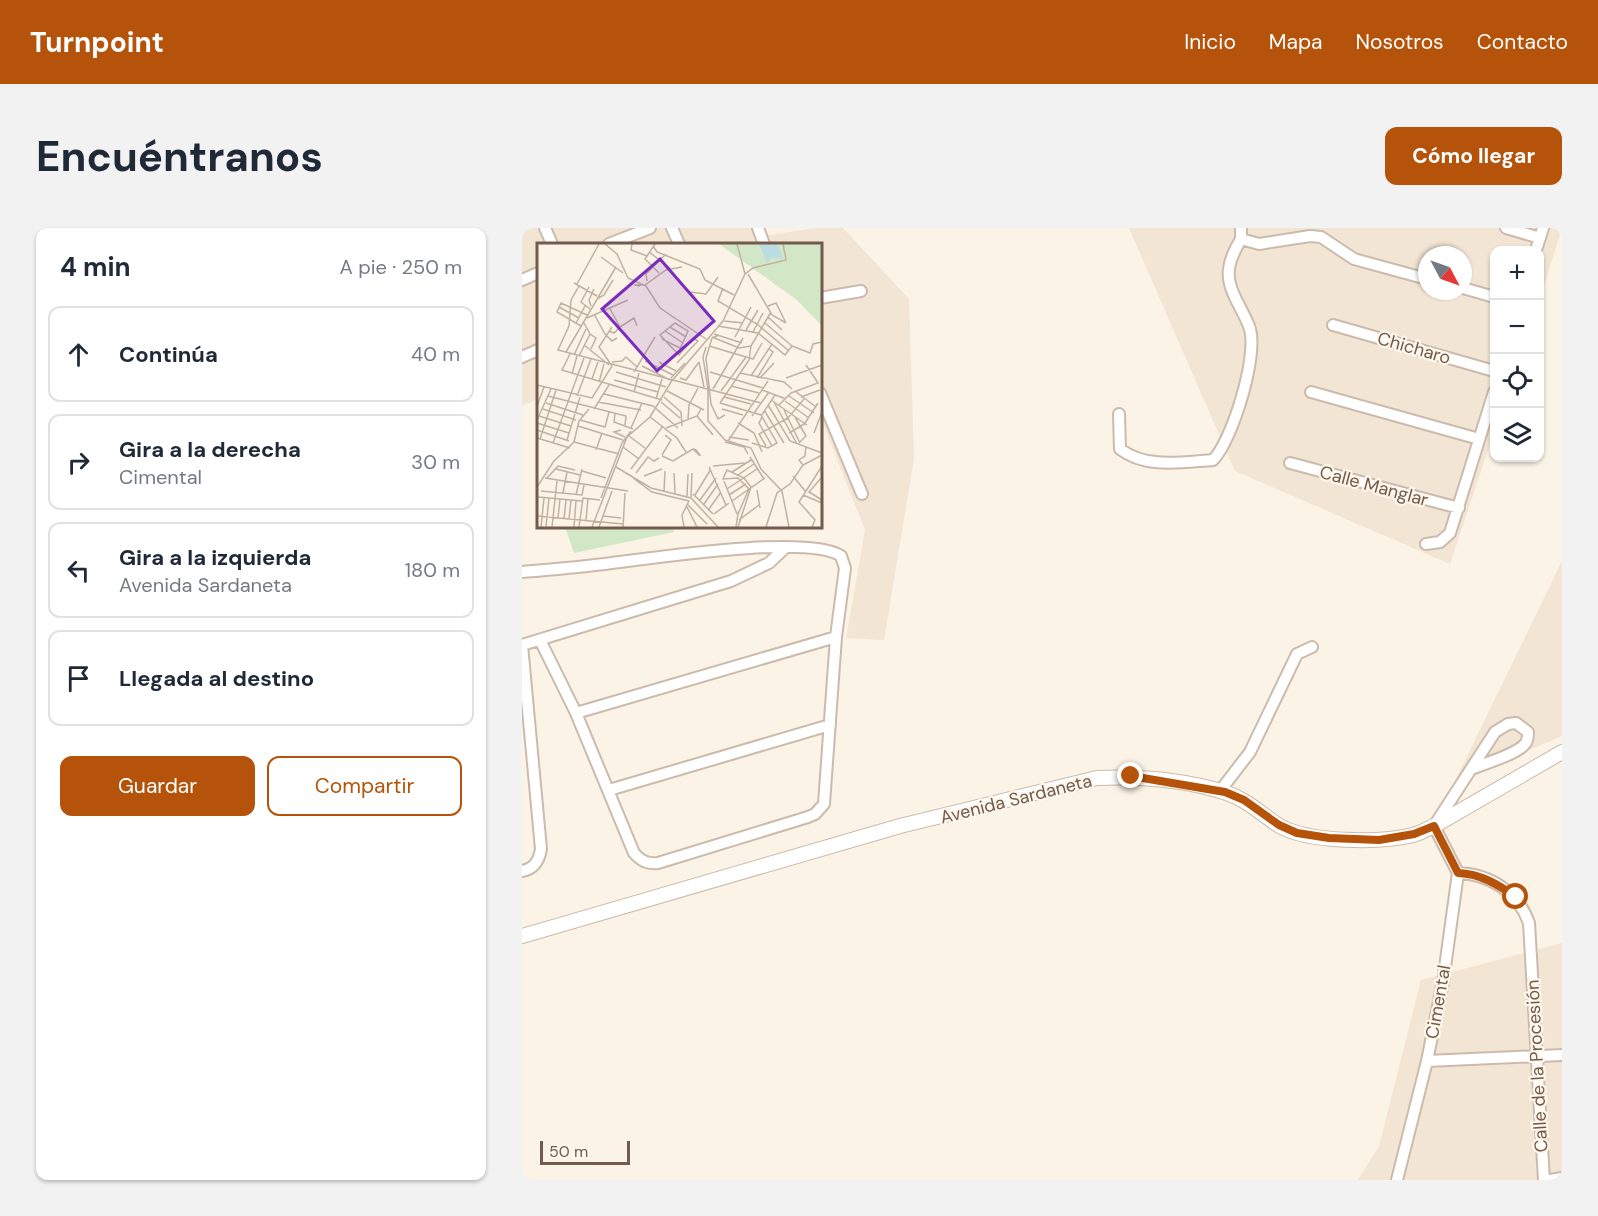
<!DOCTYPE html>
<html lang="es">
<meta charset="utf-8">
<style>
:root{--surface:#fff;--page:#f2f2f3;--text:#1f2937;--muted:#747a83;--line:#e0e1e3;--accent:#b45309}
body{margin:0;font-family:"DM Sans",sans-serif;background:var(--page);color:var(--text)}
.controls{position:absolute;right:18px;top:18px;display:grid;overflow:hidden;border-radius:12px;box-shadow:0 2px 4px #0004}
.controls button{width:54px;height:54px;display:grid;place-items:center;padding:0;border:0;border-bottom:2px solid var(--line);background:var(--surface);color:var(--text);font:30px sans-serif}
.compass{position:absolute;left:896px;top:18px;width:54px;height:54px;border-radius:50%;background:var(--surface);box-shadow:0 2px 4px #0004;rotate:131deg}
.scale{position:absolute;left:18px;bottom:15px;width:90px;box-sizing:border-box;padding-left:6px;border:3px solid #725a4c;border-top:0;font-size:16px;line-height:21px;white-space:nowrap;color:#725a4c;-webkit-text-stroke:4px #fef7eb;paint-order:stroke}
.stop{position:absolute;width:18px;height:18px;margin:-14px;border:4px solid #b45309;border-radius:50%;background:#fff}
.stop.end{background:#b45309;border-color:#fff;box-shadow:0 2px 6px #0008}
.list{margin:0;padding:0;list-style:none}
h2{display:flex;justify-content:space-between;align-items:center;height:78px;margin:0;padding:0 24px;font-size:26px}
h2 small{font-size:20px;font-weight:400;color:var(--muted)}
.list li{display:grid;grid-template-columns:39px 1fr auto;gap:18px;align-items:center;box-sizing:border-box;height:96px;margin:0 12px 12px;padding:0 12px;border:2px solid var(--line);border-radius:12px}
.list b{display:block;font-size:22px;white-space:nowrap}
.list p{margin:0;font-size:20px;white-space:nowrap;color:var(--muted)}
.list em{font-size:20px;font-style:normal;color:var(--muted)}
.actions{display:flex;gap:12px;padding:18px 24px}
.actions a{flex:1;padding:14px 0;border:2px solid var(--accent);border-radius:12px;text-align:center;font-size:21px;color:var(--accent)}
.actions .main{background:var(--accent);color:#fff}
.icon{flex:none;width:33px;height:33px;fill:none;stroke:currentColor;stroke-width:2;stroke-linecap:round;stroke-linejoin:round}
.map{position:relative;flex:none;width:1040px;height:952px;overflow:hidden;border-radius:12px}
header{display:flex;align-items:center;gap:36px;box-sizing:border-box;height:84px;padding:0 30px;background:var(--accent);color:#fff}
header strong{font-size:28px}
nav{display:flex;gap:33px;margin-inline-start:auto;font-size:21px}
.intro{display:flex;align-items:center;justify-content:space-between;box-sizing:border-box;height:144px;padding:0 36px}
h1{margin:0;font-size:42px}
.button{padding:15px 27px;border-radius:12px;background:var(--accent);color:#fff;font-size:21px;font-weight:700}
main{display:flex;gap:36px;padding:0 36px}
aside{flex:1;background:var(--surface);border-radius:12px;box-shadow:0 2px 4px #0004}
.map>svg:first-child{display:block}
</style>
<header>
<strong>Turnpoint</strong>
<nav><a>Inicio</a><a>Mapa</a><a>Nosotros</a><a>Contacto</a></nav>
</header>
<div class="intro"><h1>Encuéntranos</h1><a class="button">Cómo llegar</a></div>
<main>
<aside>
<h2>4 min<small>A pie · 250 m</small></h2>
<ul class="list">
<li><svg class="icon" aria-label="ahead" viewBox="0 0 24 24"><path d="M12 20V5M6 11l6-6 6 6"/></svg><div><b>Continúa</b></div><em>40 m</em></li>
<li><svg class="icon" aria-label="right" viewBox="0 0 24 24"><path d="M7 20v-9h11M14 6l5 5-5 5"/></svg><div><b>Gira a la derecha</b><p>Cimental</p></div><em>30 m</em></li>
<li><svg class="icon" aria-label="left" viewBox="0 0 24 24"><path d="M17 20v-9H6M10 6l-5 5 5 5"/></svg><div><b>Gira a la izquierda</b><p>Avenida Sardaneta</p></div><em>180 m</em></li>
<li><svg class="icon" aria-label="arrive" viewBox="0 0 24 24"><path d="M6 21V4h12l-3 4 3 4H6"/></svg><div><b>Llegada al destino</b></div></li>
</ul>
<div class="actions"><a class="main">Guardar</a><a>Compartir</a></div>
</aside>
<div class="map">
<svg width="1040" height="952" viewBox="0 0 1040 952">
<rect width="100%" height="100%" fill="#fbf3e5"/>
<!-- residential -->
<path fill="#f2e5d4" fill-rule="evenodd" d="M0,0h238l3,8 53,-8h27l66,71 5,159 -30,182 -38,-2 19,-108 -44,-111 -1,-175h-282v155l-16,7z
M607,0h433l-22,71 -1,-49h-45v182l-44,132 -215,-93zM905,27h36v36h-36z
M1040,333v175l-107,45z
M1040,715v237h-204l21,-34 42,-166z"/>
<!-- green -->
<path fill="#d2e7c5" d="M150,299l2,5 -100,21 -9,-26z"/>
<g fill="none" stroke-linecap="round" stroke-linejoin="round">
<defs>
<path id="minor" d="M23,0l7,16
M150,0l7,16
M236,0l6,16
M719,0v11l18,5 51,-8 11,1 33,22 73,20
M984,0l34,10
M87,16l41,-16
M1014,22l7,-22
M0,52l16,-7
M941,60l31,9
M298,70l41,-7
M811,97l161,46
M0,129l16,-7
M789,164l168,47
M298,165l42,101
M597,186l1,35c26,20 62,13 93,11 19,-19 45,-103 37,-131 -6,-19 -24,-39 -21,-60 1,-11 7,-21 12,-30
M768,235l169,45
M904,316l14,-2 10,-9 44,-141
M0,344c24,-2 49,-4 73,-7 46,-5 213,-32 246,-9l4,12 -9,69 -12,167 -9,10 -7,3 -150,46c-11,1 -17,-2 -24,-10l-58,-140 -36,-73
M0,417l209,-64 38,-18 17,-16
M54,485l260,-76
M87,562l221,-65
M698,563l30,-39 47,-98 15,-7
M0,643c12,-2 17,-10 19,-22l-19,-204
M936,645c32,1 60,19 71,50l15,257
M905,833l135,-6
M875,952l30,-119 16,-79 15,-109 -24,-47 61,-94 13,-8 8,-1 12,9c0,4 0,10 -4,13 -9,10 -41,19 -53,24
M1028,952l12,-2"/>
<path id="tertiary" d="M0,708l378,-110 197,-48c42,-2 87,2 127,14 22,7 36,21 54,33 29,18 103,18 135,10 7,-2 14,-6 21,-9l128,-74"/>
</defs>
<!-- minor casing -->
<use href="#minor" stroke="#ccbbac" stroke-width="14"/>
<!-- tertiary casing -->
<use href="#tertiary" stroke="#ccbbac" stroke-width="16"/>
<!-- minor -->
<use href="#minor" stroke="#fff" stroke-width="10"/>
<!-- tertiary -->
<use href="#tertiary" stroke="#fff" stroke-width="14"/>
</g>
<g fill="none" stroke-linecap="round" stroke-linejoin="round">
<!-- route -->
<path stroke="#b45309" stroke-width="8" d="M609,548l94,16 19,8 35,25 18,8 32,5 50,2 35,-6 20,-8 24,47c23,1 39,11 58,24"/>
</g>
<g text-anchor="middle" stroke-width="4.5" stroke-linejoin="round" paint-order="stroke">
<!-- street labels -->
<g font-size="18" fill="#725a4c" stroke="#fef7eb">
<text transform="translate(892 120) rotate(16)" y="6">Chicharo</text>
<text transform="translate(852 258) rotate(15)" y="6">Calle Manglar</text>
<text transform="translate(494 571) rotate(-14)" y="6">Avenida Sardaneta</text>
<text transform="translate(916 774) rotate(-80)" y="6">Cimental</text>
<text transform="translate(1015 838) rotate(-93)" y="6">Calle de la Procesión</text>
</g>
</g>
<!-- overview -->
<g transform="translate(15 15)">
<rect width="285" height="285" fill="#fbf3e5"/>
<path d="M182,1h103v82l-25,-26z" fill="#d2e7c5"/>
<path d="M222,1h19l5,15 -11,-2 -5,6z" fill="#bbdce3"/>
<path fill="none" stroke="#c0b1a3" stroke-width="1.5" d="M68,1l12,10 11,24M95,1l-1,6 16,6M118,1l-10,15 14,14M200,1l8,30M116,3l4,6 43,17 5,11 29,15M112,9l21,16M64,14l22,16M211,31l24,41 14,8M91,35l18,8 14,22 46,31M110,38l-1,-7 20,-20M37,40l23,13M40,41l22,-40M42,43l-8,14 -2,26 -11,24 203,53M103,43l-6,-1h11l21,-15 16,-3M52,44l-8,15 9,7M186,45l-5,13 39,23 32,27M153,49l16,2 12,-17M60,56l7,-4 9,-15M54,63l-2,-6 5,-11M231,63l8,-3 10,20M22,64l20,11M57,71l11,20 7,7 5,-3M231,74l14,13M50,75l41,-18M46,78l7,13 6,4 -5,11M187,78l19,2M39,80l9,-17M44,83l-24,-14 4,-9 26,12M181,83l40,7 27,22 7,-9 -27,-23M83,84l14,-9 3,8M133,84l16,10M209,87l12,-20M72,88l5,2 6,-6 -11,-20M128,88l18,12M216,89l10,-19M177,91l28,9M182,92l-7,3 -6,20 5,46 7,15 7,-4M175,94l27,11 12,-2 20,-34M198,94l16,-30M125,96l18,9M47,102l25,20M172,103l44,13 9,-16M255,103l18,7 3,-9 9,-2M169,104l-3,10 5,32v32l17,19 26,8 10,21 21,22 7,36M29,109l50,-85M33,111l-8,16 100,30M37,112l12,-26M42,113l11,-22M108,118l28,14M75,119l10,-1 4,-4 11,10M122,119l17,9M162,119l5,25M140,120l21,-22 -5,-3 -14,17 -19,-20 15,-12 13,8 -8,18M105,123l28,14M79,129l50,15M97,129l21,-35M173,129l53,16M203,130l44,9 8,7M35,131l5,-18M214,133l21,-32M134,135l14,-15M143,135l6,2 13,-18M220,135l16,-26 -4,-3M223,135l14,-15M249,135l36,-13M55,136l6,-17M77,137l44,12M62,139l5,-18M0,142l55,13 20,-32 -13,-19 13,-20M194,143l28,7M176,146l30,-51M225,147l24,9M130,148l37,19M184,148l25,-34M258,148l21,16M97,149l5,-19M67,151l49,12 25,22M11,153l78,20 -1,9M40,153l14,-37M252,153l25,17M127,154l17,15 1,14M187,154l27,7M264,154l19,-7M119,156l6,-20M234,157l36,25M248,158l24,17M61,159l43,8M124,159l19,16M237,159l23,42M9,160l37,12M183,160l41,12 16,28 -9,5 -16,-5M183,160l29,-43 2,-14M231,162l22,36 32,12M242,162l12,-12 27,-10 -12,-18M0,163l7,-19M6,166l33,11M57,166l15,-24M185,166l21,6M227,167l20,33M247,167l16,33M78,171l-1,8 19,7M2,173l32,10M160,173l16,19M215,173l17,-24M224,173l14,-21M113,174l27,21 9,14M225,174l-3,6 13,23M258,174l11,19 -7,7M0,177l14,-31M43,177l25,7 4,-15M151,177l1,-15 9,-17M0,180l32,10M201,180l16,10M268,180l13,-20M41,183l45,14M94,185l11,-25M129,185l31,-12 4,-7M0,187l32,11M84,187l-7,2 11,5M217,190l8,19M252,190l17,-10M277,190l8,-21M92,193l16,12M192,194l20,3M0,195l33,10M3,196l16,-49M30,197l13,-43M191,198l40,-60M37,199l45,12M188,199l19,5 4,7M16,200l31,-85M229,203l-7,-12 29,-16 16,-19M86,204l16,12M156,206l3,1 4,5h-1zM59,207l6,-17M125,212l9,-15 -6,-5M125,213l11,5 20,-12M213,214l14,22M266,222l-4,-5 6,-4 1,-10M176,223l32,-3M79,224l35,21 40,10 27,29M172,224l17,38M19,226l24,6M94,226l32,-43M45,228l24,7M195,229l19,-12M99,230l12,-16 6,4 5,-3M137,230l1,20M201,232l16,-11M107,233l18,-7M256,233l13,16M285,234l-13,15 13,8M8,235l83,13M10,235l11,-12 17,4M96,235l19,14 37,9M187,238l13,33M0,244l17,-26 20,-19 5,-21 10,-12M190,246l30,-20M220,247l3,18M4,248l41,4 2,-10M127,249l1,-21M26,250l4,-21M156,251l20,20M39,252l6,-26M158,252l16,-26M192,252l17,-11M266,252l19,8M150,253l1,-22M1,254l44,4M154,254l1,-24M64,255l21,-55 9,-12M163,257l16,-22M195,258l33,-23M167,261l14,-20M151,262l19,19M150,264l10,20M0,266v-19M172,266l12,-17M177,271l15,-11M0,273l86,8M66,273l18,2M21,275l2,-19M27,276l2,-19M32,276l2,-19M49,277l2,-22M202,277l20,-15M4,284l3,-29M9,284l3,-29M15,284l5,-46M37,284l2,-26M42,284l4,-29 17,2M55,284l35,-90 23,-20 21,-35 52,-61 22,-47 8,-6 33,-8 -3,-16M62,284l13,-36M86,284l2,-34M147,284l-2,-12 7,-14M199,284l2,-13 11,-25 -11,-11 -15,1 4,-9 17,8 7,9 -13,40M229,284l11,-34 13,-9 13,-19 19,-10M275,284l3,-7 -16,-18 23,-36"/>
<path fill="#7b2cbf" fill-opacity="0.15" stroke="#7b2cbf" stroke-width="3" d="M123,16l54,62 -57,50 -55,-62z"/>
<rect width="285" height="285" fill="none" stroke="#725a4c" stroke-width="3"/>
</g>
</svg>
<div class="controls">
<button>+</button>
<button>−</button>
<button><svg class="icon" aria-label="locate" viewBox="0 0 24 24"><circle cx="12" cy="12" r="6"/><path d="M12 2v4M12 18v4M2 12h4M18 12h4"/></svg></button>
<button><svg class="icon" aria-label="layers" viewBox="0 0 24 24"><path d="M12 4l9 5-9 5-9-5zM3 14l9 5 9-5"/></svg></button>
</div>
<svg class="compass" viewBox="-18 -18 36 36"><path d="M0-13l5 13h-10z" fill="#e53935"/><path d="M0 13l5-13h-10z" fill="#747a83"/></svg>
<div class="scale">50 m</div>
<div class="stop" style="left:994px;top:669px"></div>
<div class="stop end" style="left:609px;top:548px"></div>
</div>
</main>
